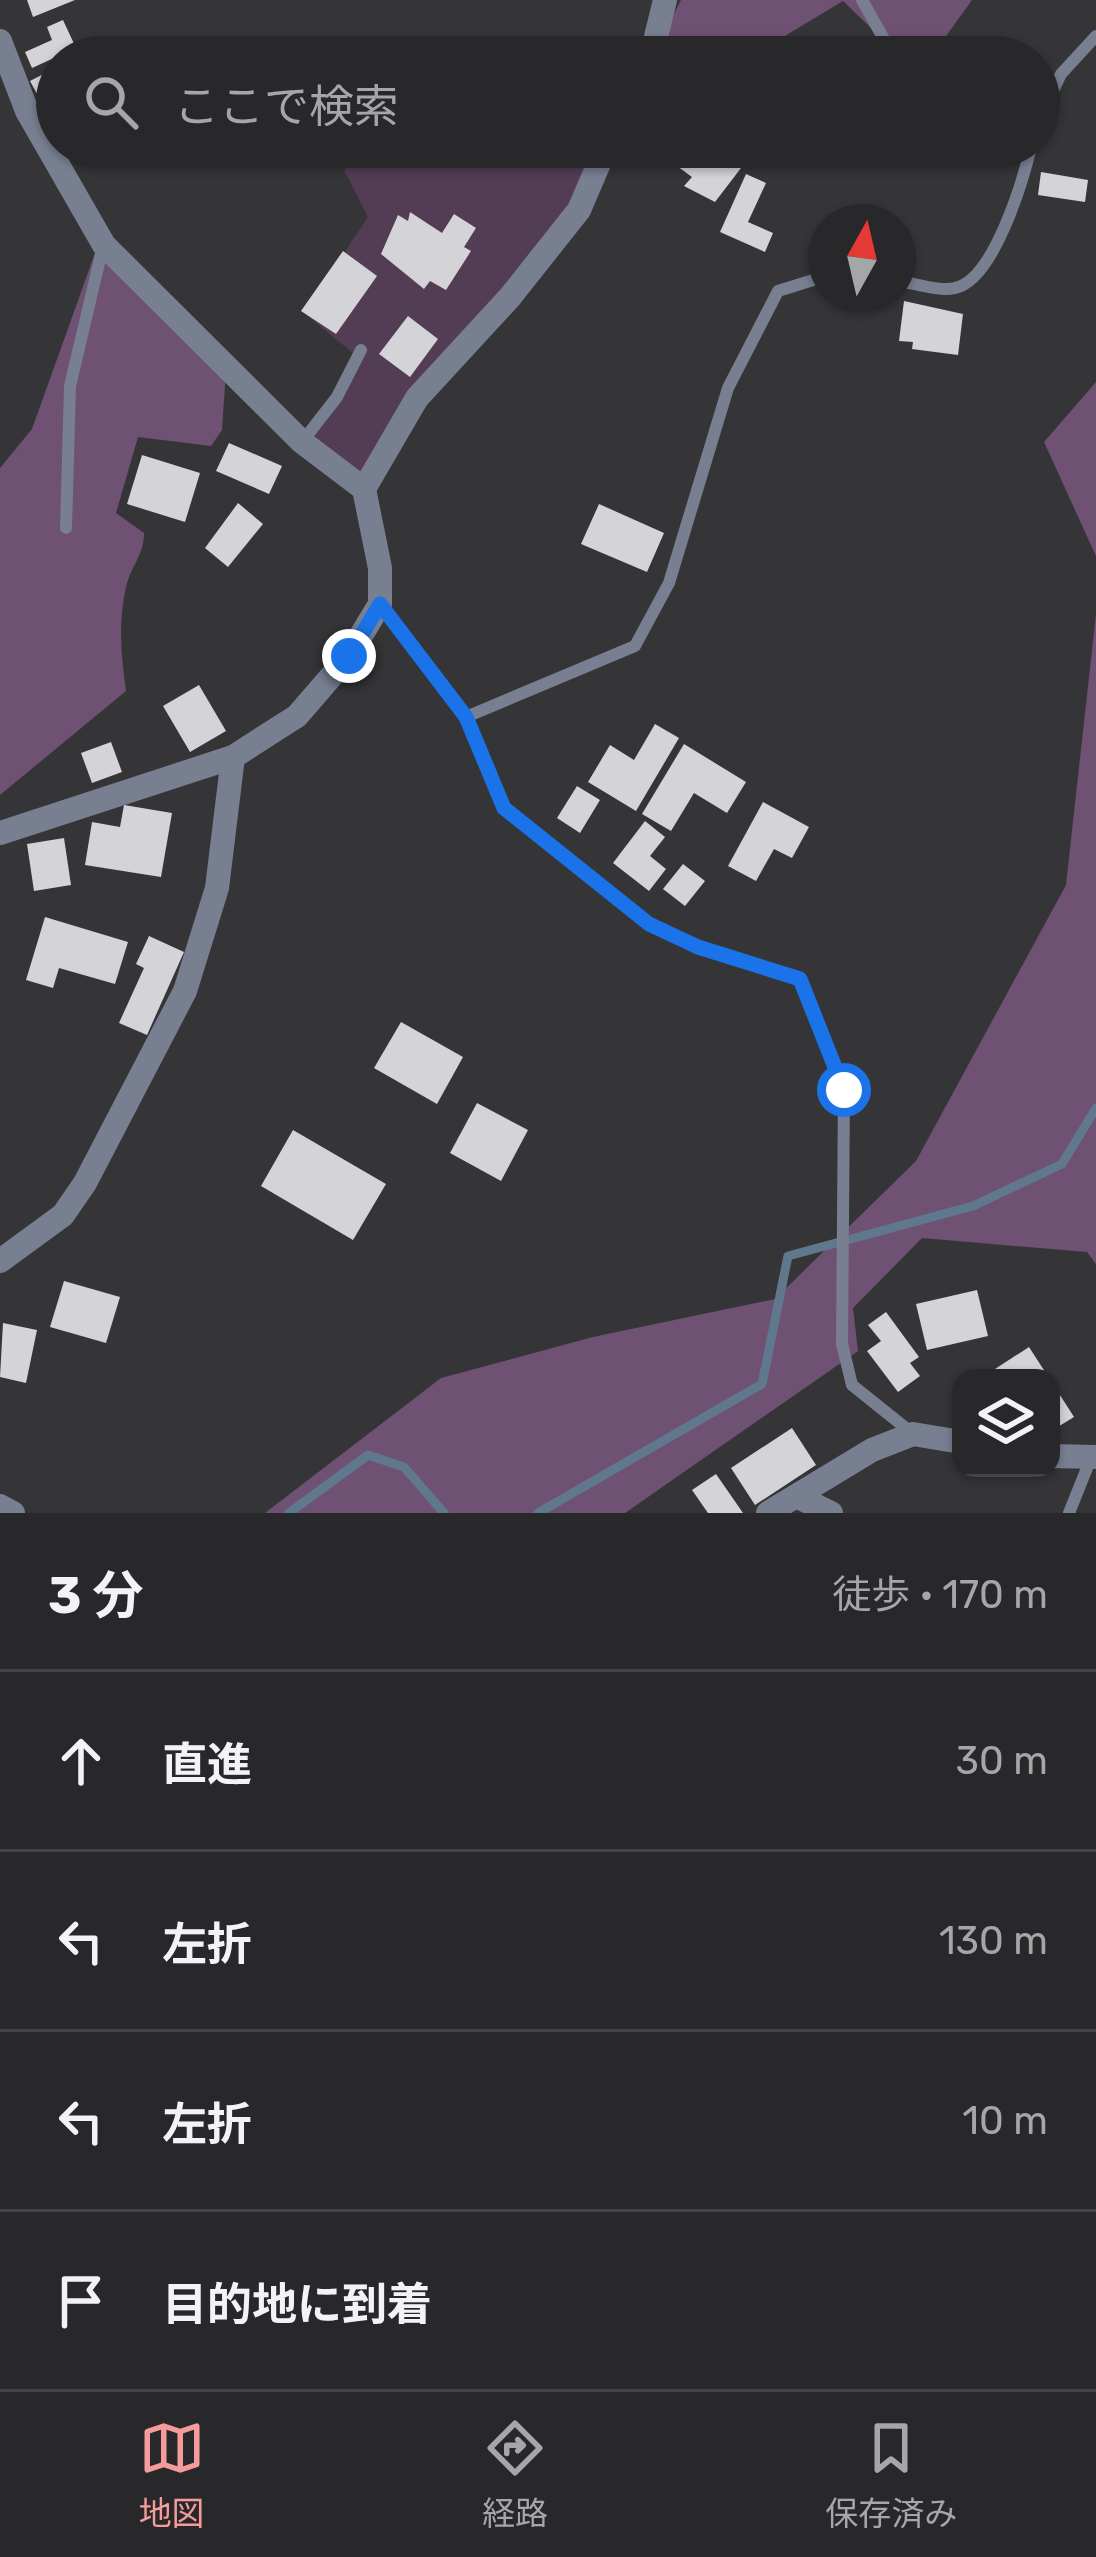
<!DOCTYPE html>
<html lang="ja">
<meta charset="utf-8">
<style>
:root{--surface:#28282a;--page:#303032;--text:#f1f3f6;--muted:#a5a6a8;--line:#444447;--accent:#f59b9b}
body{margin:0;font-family:Rubik,"Noto Sans JP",sans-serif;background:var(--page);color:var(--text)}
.controls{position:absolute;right:36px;bottom:36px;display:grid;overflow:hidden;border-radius:24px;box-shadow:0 3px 9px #0004}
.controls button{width:108px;height:108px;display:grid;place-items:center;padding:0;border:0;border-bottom:3px solid var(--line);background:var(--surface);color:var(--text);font:60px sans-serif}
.compass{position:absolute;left:808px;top:204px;width:108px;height:108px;border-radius:50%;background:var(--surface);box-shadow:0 3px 9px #0004;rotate:8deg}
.stop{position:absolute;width:36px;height:36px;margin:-27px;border:9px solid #1a73e8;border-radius:50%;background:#fff}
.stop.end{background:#1a73e8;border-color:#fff;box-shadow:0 3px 12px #0008}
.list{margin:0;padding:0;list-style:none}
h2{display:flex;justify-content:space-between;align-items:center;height:156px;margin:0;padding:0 48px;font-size:51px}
h2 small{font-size:39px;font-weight:400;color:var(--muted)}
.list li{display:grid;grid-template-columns:78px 1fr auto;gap:36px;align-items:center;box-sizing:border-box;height:180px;padding:0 48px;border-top:3px solid var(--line)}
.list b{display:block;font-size:45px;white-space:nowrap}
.list em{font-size:39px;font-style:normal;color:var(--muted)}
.icon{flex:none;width:66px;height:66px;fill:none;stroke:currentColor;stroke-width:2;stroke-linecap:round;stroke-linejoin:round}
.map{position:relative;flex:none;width:1096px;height:1513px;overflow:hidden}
.search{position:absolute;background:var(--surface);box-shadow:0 3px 9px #0004;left:36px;right:36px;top:36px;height:132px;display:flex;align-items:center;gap:30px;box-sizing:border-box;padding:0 42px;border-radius:66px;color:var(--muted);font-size:45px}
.sheet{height:876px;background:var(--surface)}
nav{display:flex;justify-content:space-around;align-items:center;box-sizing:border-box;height:168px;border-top:3px solid var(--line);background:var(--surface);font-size:33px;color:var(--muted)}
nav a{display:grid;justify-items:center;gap:6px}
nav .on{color:var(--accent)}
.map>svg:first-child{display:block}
</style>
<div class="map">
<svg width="1096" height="1513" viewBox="0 0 1096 1513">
<rect width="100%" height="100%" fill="#353538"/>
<!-- green -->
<path fill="#523d55" d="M364,147h244l-20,41 -224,295 -58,-37 47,-93 -49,-40 64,-96 -24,-47z"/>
<!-- forest -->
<path fill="#6f5173" d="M681,0h291l-41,57h-30l-58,-56 -93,56h-94l-3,-3z
M95,253l131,117 -4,60 -11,16 -73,-9 -22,76 28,20c0,22 -13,33 -18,54 -8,36 -5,68 0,104l-126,104v-327l32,-39z
M1096,382v174l-52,-114z
M1096,614v650l-9,-12 -165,-14 -69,70 5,43 -233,162h-360l176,-135 152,-41 182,-38 141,-138 150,-276z"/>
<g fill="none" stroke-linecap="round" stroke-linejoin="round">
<!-- stream -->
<path stroke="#60788e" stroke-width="9" d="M289,1513l79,-58 36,12 40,46
M538,1513l224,-129 26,-128 185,-50 89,-42 34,-56"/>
</g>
<!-- building -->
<path fill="#d4d3d7" d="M27,0h48l-42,17z
M63,20l13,28 -44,20 -7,-16 27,-12 -5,-13z
M57,67v28l-15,8 -12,-22z
M675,147h49l15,11 -4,6 6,4 -26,34 -31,-16 8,-9 -26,-19z
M1041,172l47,8 -3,22 -47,-7z
M746,174l20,9 -18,39 25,11 -8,19 -45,-20z
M410,212l32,21 12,-19 22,14 -12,19 7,4 -25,39 -16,-9 -6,8 -43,-35 17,-39 10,6z
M343,251l34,25 -41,58 -35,-23z
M904,301l59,13 -5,41 -46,-6 1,-7 -14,-1z
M408,316l30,23 -28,38 -31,-23z
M229,443l53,23 -13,28 -53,-23z
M142,455l58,18 -15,49 -58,-18z
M238,503l25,21 -35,43 -23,-19z
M599,504l65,29 -17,39 -66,-28z
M199,685l27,46 -36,21 -27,-46z
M655,724l24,14 -43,73 -48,-29 22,-37 24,15z
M111,742l11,30 -30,11 -11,-30z
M684,744l62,38 -19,31 -33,-20 -23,38 -29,-17z
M577,786l23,14 -20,33 -23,-15z
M763,802l46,25 -17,31 -18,-9 -18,32 -28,-15z
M124,805l48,8 -11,64 -76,-12 7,-43 28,5z
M645,821l20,16 -15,19 16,13 -17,22 -36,-28z
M64,838l7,47 -37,6 -7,-47z
M683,864l22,17 -20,25 -22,-17z
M45,917l83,25 -13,42 -56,-16 -6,20 -27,-8z
M149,936l35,16 -37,83 -28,-12 25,-55 -8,-4z
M401,1022l62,35 -26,47 -63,-36z
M477,1103l51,27 -27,51 -51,-28z
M293,1130l93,54 -33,56 -92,-54z
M64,1281l56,16 -14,46 -56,-16z
M977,1290l11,46 -61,14 -11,-46z
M886,1312l33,45 -9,6 10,13 -22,16 -31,-41 14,-10 -13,-16z
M3,1323l34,7 -11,53 -26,-6z
M1029,1347l20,31h-48l-6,-9z
M1051,1381l23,36 -23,14z
M792,1428l24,37 -61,40 -24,-37z
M716,1474l27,39h-35l-16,-23z"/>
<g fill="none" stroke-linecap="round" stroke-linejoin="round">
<!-- service -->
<path stroke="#777f91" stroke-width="12" d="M862,0l32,57
M1039,120l22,-46 35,-38
M898,281c17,2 41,11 57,7 39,-8 68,-108 76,-141
M302,442l35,-45 24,-47
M66,528l4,-142 33,-140
M381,605l85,112 38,90 145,117 49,23 102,32 44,111 -2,254 10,41 60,48
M466,717l169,-71 34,-63 59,-195 50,-97 48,-15
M1069,1513l22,-55"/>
<!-- minor -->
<path stroke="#777f91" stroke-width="24" d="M0,41l27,70 77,134 198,197 62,47
M651,57l14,-57
M0,833l233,-76
M0,1261l63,-46 22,-32 100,-192 32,-103 16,-131 64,-41 51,-59 32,-53v-36l-16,-79 53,-91 93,-101 69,-87 27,-63
M1051,1456l45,1
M796,1496l35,17
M768,1513l104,-63 41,-16 48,8"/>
<!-- tertiary -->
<path stroke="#777f91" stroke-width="24" d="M0,1506l13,7"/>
</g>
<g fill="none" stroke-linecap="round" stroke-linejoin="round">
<!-- route -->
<path stroke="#1a73e8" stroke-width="15" d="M349,656l31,-52 86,113 38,91 145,116 49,23 102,32 44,111"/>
</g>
</svg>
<div class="controls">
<button><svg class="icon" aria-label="layers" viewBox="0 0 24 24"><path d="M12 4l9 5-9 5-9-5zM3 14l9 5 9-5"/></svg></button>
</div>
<svg class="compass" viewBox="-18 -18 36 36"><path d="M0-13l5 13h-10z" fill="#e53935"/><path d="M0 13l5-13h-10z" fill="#a5a6a8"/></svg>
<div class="stop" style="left:844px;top:1090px"></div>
<div class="stop end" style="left:349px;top:656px"></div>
<div class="search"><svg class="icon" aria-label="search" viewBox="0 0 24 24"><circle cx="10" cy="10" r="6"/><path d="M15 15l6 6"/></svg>ここで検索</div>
</div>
<section class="sheet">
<h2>3 分<small>徒歩 · 170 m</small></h2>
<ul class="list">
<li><svg class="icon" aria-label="ahead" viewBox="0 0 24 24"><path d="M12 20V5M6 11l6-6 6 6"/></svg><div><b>直進</b></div><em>30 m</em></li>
<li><svg class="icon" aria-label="left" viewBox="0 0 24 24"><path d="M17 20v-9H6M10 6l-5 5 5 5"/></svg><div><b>左折</b></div><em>130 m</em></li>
<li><svg class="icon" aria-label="left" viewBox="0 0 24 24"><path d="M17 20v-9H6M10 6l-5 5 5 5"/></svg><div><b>左折</b></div><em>10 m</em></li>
<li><svg class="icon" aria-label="arrive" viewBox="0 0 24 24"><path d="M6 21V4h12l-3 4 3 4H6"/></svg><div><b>目的地に到着</b></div></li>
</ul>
</section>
<nav>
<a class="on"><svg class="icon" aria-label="map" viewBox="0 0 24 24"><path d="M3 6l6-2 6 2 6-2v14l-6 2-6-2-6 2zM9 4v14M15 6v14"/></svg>地図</a>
<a><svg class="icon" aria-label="directions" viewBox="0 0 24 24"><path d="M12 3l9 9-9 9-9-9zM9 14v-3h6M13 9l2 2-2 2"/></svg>経路</a>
<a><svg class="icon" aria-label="saved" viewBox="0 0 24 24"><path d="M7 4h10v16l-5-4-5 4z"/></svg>保存済み</a>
</nav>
